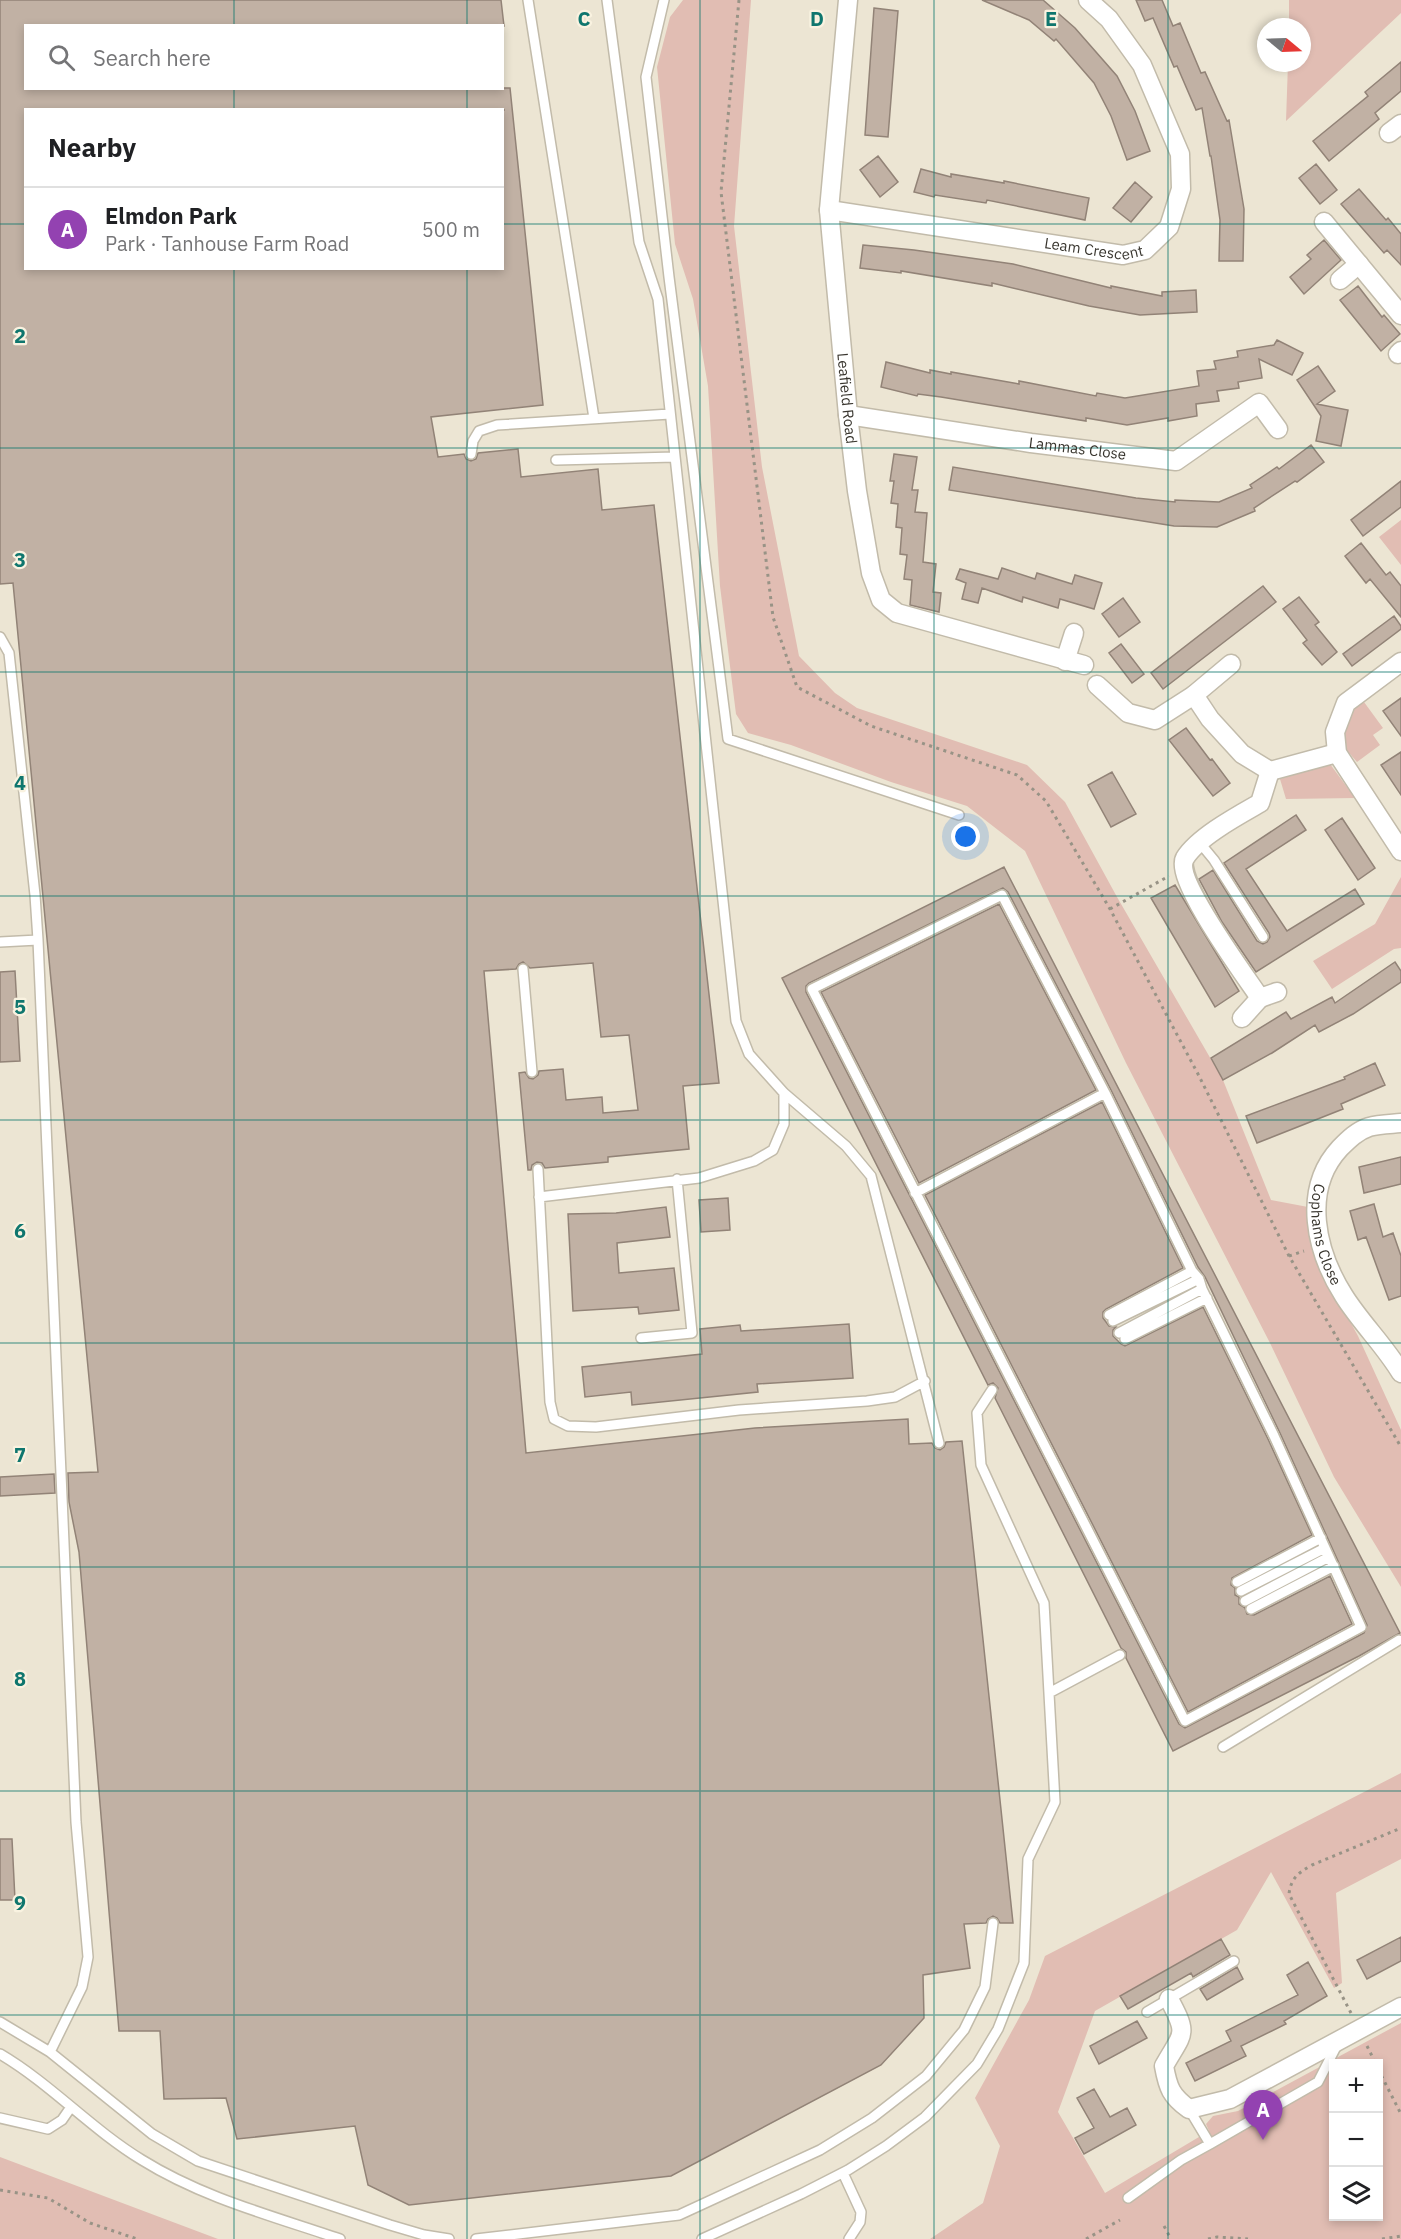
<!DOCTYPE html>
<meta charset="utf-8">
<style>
:root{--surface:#fff;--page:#f6f6f6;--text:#202124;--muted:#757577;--line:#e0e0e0;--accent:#9342b1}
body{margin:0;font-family:"IBM Plex Sans",sans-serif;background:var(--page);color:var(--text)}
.controls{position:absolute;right:18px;bottom:18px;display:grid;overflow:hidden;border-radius:0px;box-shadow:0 3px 9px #0003}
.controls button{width:54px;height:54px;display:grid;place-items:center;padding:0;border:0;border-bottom:2px solid var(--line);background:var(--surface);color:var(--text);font:30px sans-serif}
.compass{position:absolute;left:1257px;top:18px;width:54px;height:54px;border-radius:50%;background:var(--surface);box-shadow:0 3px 9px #0003;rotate:109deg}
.you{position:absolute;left:966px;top:837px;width:21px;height:21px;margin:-15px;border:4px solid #fff;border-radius:50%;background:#1a73e8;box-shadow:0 0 0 9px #1a73e833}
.badge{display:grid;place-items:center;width:39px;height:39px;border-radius:50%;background:var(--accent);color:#fff;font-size:20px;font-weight:700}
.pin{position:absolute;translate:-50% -50px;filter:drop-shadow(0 2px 3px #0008)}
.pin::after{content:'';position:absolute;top:32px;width:21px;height:18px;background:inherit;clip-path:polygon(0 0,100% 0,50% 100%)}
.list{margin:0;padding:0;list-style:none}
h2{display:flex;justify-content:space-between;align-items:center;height:78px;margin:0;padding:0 24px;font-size:26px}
h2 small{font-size:20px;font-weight:400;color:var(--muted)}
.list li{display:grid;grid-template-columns:39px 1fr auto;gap:18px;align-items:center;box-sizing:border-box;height:84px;padding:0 24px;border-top:2px solid var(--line)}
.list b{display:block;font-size:22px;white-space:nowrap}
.list p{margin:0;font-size:20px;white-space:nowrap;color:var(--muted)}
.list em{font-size:20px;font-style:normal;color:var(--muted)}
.icon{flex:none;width:33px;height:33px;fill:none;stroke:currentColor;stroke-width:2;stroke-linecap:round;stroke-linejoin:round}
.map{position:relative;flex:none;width:1401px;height:2239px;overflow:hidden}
.search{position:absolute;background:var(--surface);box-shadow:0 3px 9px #0003;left:24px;top:24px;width:480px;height:66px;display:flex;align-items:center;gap:15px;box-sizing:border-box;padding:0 21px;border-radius:0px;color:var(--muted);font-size:22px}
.panel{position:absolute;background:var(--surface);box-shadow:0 3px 9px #0003;left:24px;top:108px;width:480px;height:162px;border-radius:0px}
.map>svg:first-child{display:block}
</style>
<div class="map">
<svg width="1401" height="2239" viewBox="0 0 1401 2239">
<rect width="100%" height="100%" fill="#ece5d3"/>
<!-- green -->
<path fill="#e1bdb3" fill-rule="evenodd" d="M683,0h68l-17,226 28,241 37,189 36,37 22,15 170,57 38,37 52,95 106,183 48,120 37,7 5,41 12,28 33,60 43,94v157l-67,-110 -64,-134 -144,-280 -101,-212 -58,-45 -76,-24 -100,-37 -43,-12 -12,-19 -16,-128 -12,-200 -15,-87 -18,-55 -18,-177 13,-50z
M1289,0h112v13l-115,108 2,-58h14v-36h-13z
M1401,520v45l-22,-28z
M1364,702l19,26 -10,7 7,10 -23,17 -14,-16c1,-23 1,-30 21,-44z
M1330,764l25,34 -69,1 -6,-20z
M1401,877v71l-7,1 -62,40 -19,-28 62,-37z
M1401,1773v86l-65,34 6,90 -8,5 -63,-116 -34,58 -142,81 -37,101 47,81 104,-62 -3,-7 7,-8 25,-5 163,-88v216h-471l53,-36 17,-57 -25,-48 54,-98 16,-44zM1334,2064h44v152h-44z
M0,2157l218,82h-218z"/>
<!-- building -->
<path fill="#c1b1a4" stroke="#928377" stroke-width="1.5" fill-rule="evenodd" d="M0,0h501l3,26h-478v62h484l33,317 -112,12 7,40 26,-3 2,5 5,2 5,-2 2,-6 40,-4 3,28 77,-8 4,41 52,-5 65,578 -36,3 6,63 -81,8v5l-63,6 -3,-5 -5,-1 -5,3 -1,5h-3l-9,-97 6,-1 4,6 4,1 5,-4 1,-4 24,-2 3,31 36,-3 1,16 35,-3 -9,-75 -28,2 -8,-74 -63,5 -7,-6 -4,2 -3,5 -32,2 42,482 229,-25 153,-9 1,25 23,-1 3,5 5,2 4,-3 2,-5 16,-1 51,482h-13l-3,-5 -4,-2 -5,3 -2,4 -22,1 6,44 -47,7 1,43 -43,47 -210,111 -262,29 -41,-20 -13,-59 -118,13 -11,-41 -62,1 -4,-68h-41l-40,-479 -10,-50 -1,-29 30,-1 -85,-889 -13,1zM26,110h479h-3v158h-476z
M982,0h61l32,28 42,48 18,35 15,40 -23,9 -16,-44 -17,-33 -38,-44 -2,2 -25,-21z
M1136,0h26l11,26 7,-3 21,50 4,-1 22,49 2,-1 15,89 -1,52h-24l1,-41 -9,-64h-1l-8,-48 -6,2 -19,-44 -3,1 -21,-49 -8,3z
M874,8l24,3 -10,126 -23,-2z
M1401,62v29l-26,22 4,6 -50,42 -16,-20 55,-45 -3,-4z
M878,156l20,26 -18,15 -20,-27z
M1316,164l21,26 -17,14 -21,-26z
M921,169l30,8v-3l53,9v-2l85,17 -4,22 -98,-20 -1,3 -51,-8 -1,2 -20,-5z
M1135,182l17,15 -21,25 -18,-14z
M1359,189l27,31 2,-2 13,16v31l-14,-15 -3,3 -43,-49z
M1324,240l17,20 -37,34 -14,-17 21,-18 -4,-4z
M863,245l51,5 99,14 98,24v-2l51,10v-4l34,-2 1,22 -57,3 -51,-9 -97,-23v3l-91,-15v2l-41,-5z
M1358,286l24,31 2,-2 16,19 -19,17 -41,-51z
M1277,340l26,13 -11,22 -33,-16 3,19 -24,4 1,6 -22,3 2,10 -23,3 1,12 -29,5v-3l-41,7 -41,-7v3l-145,-24 -23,-3 -1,2 -36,-9 5,-25 44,11v-3l21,4v-2l68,12v-3l77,15 1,-3 28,5 74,-12 -2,-15 19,-2 -2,-8 24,-4 -1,-6 37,-6z
M1318,366l17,25 -18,13 31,6 -7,36 -25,-5 5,-25 -24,-36z
M1311,445l13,17 -27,20 -2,-1 -41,27 1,3 -38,16 -43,-1 -225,-36 4,-23 183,31 39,4v-2l44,2 33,-14 -2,-3 27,-18 2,2z
M894,454l23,3 -5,33h6l-3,22 12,1 -4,49 13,2 -3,28 8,1 -2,19 -29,-7 2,-25 -8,-1 3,-24 -7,-1 2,-26 -6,-1 2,-23 -7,-1 3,-22h-4z
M1401,481v26l-38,29 -12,-16z
M1361,543l25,32 4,-3 11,14v31l-31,-38 -4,4 -21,-27z
M1002,568l33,11 2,-6 35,11 3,-9 27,8 -8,26 -34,-10 -2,9 -35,-11 -1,5 -40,-14 -4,15 -16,-4 4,-16 -10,-4 4,-10 38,10z
M1263,586l13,16 -113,87 -12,-16z
M1299,597l20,25 -4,3 22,27 -15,13 -19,-22 4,-3 -24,-31z
M1123,598l17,24 -21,15 -17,-23z
M1394,616l7,10v3l-49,37 -9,-12z
M1121,644l23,30 -12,9 -23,-30z
M1401,698v38l-18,-25z
M1186,728l24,32 2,-1 18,24 -17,13 -44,-56z
M1401,752v43l-20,-30z
M1112,772l24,42 -25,13 -23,-42z
M1296,815l10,15 -60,39 41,62 68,-42 9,15 -108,68 -34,-50 -23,-43 14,-9 44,71 6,3 4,-2 3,-5 -1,-4 -45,-70z
M1342,818l33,50 -17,12 -33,-50z
M1004,867l396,766 -41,23 -186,95 -47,-93v-6l-5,-4 -126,-250 3,-10 -5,-5 -5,2 -206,-407zM1003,888l5,4 103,198 87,177 7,10 75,156 87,192 -3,8 -179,95 -6,-4 -373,-732v-6l3,-3z
M1175,885l64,106 -24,16 -64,-109z
M999,904l97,186 -177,93 -98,-191z
M1395,962l6,9v11l-48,32 -34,18 -4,-7 -43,28 -49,27 -12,-22 75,-46 5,7 41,-22 3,6z
M15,971l5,90 -20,1v-90z
M1375,1063l10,22 -44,19 2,5 -86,34 -11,-27 99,-37 -1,-2z
M1102,1102l81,166 -77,41 -3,3v6l6,8 7,1 -3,3v6l8,8 4,2 78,-39 65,132 44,96 -80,43 -1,7 4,3v7l4,2v7l6,4 2,6 7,1 76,-39 22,48 -164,88 -263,-517z
M1401,1157v27l-37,9 -5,-26z
M728,1198l2,32 -29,2 -2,-32z
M1374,1204l9,33 10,-4 8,23v40l-12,4 -23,-63 -8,3 -8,-29z
M666,1207l4,30 -53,6 2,30 55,-5 5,42 -40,4 -1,-7 -65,4 -5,-97 48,-1z
M849,1324l4,54 -96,6 1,8 -126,13 -1,-13 -46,5 -3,-30 120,-13 -2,-25 40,-4 1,6z
M54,1474l1,19 -55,3v-19z
M0,1839h12l3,61h-15z
M1401,1937v24l-34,18 -10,-19z
M1221,1939l9,16 -37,22 -2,-4 -63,36 -8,-13z
M1308,1962l19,34 -43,25 2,3 -45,22 5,10 -51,25 -9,-18 45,-22 -5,-10 72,-36 -11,-20z
M1237,1967l6,12 -36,21 -7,-11z
M1137,2021l10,17 -48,26 -9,-18z
M1094,2089l16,28 17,-9 9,17 -52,29 -9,-16 19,-10 -17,-30z"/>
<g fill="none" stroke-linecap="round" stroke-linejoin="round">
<defs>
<path id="lane" d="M528,0l66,418
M607,0l32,242 19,57 78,722 13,33 35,39 62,53 25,30 68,267
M664,0l-18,77 23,200 59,462 231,76
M471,454l2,-13 6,-10 18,-6 173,-11
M556,460l119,-3
M0,637l9,16 26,242 3,45
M1200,843l14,17 49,77
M0,942l38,-2 38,882 12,135 -6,30 -32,65
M523,969l9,103
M538,1169l12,233 4,17 14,7 28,1 143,-17 128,-9 28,-4 30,-16
M915,1193l190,-100 -103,-198 -190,94 373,732 176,-94 -87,-191 -72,-147 -3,-10 -7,-8 -87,-178
M539,1197l160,-19 55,-17 19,-11 11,-26v-31
M1109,1315l83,-44
M1113,1321l86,-42
M1119,1333l83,-44
M641,1338l51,-5 -15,-154
M1125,1339l82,-41
M1237,1582l84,-44
M1241,1591l84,-43
M1245,1601l84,-44
M1251,1609l83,-43
M1049,1693l71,-38
M1223,1747l176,-107
M1147,2012l87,-51
M0,2022l50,30 102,82 46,27 192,64 34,10 25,4
M0,2054c51,30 91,75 142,106 61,38 131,56 198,79
M1189,2109l21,35 108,-62 20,-39
M0,2118l48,11 14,-9 9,-13
M843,2173l18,39 -1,10 -11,17
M1128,2198l53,-38 29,-16
M476,2239l203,-24 141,-65 52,-32 54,-42 38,-46 21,-43 8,-64
M702,2239l99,-45 47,-24 38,-24 39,-29 52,-53 21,-35 26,-66 4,-104 27,-57 -11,-199 -63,-138 -4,-52 15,-23"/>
<g id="street">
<path id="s1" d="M848,0l-19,210 19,205 9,76 14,82 10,27 16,13 187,52"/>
<path d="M1389,133l12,-9"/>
<path id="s2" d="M829,210l294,45 22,-5 24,-23 12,-38 -1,-35 -38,-89 -33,-46 -21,-19"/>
<path d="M1324,222l77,93"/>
<path d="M1340,280l19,-16"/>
<path d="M1398,354l3,-3"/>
<path id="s3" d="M848,415l183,28 145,18 83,-58 19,26"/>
<path d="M1065,661l9,-28"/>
<path d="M1401,662l-55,41 -11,29 2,21 64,98"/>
<path d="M1097,685l31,28 27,7 39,-25 16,24 32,35 28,17 67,-18"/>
<path d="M1194,695l37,-31"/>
<path d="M1260,998l17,-6"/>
<path d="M1242,1018l18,-20c-14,-21 -87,-120 -75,-140 13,-21 54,-43 75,-55l10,-32"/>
<path id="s4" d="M1401,1123c-10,1 -22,1 -32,4 -12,4 -20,12 -29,21 -39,42 -24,104 4,148 17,27 41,50 57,77"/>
<path d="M1169,1999c20,37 14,33 -5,67 4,22 7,30 25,43l41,-10 171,-92"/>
</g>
</defs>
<!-- lane casing -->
<use href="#lane" stroke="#c2bbaa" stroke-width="12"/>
<!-- street casing -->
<use href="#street" stroke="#c2bbaa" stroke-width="21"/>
<!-- path -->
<path stroke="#989386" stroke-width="3" stroke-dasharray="3 4.5" stroke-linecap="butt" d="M739,0l-18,192 52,425 24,70 74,39 146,49 29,26 64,108 88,165 91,182 112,191
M1110,909l59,-33
M1289,1256l15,-5
M1351,2013l-62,-119c2,-16 9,-21 23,-29l89,-37
M1367,2046l9,18
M1378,2069l23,45
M0,2190l48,8 42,25 47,16
M1164,2226l7,13
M1086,2239l34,-19
M1208,2239l9,-2 31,2
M1382,2239l19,-3"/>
<!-- lane -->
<use href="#lane" stroke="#fff" stroke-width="9"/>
<!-- street -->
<use href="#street" stroke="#fff" stroke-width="18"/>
</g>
<!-- grid -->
<path fill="none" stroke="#0f766e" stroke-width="1.5" stroke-opacity="0.55" d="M234,0v26M467,0v26M700,0v2239M934,0v2239M1168,0v2239M234,88v22M467,88v22M0,224h26M502,224h899M234,268v1971M467,268v1971M0,448h1401M0,672h1401M0,896h1401M0,1120h1401M0,1343h1401M0,1567h1401M0,1791h1401M0,2015h1401"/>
<g text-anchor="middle" stroke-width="4.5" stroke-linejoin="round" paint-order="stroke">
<!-- street labels -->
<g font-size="15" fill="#38352e" stroke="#f9f2e0">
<text dy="5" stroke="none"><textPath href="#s2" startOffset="268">Leam Crescent</textPath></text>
<text dy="5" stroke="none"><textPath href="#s1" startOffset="400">Leafield Road</textPath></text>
<text dy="5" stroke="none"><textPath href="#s3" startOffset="232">Lammas Close</textPath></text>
<text dy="5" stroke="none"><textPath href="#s4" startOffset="162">Cophams Close</textPath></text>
</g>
</g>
<g font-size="20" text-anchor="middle" font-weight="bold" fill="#0f766e" stroke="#f9f2e0" stroke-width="4.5" stroke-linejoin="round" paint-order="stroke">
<text x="584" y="26">C</text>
<text x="817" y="26">D</text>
<text x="1051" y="26">E</text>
<text x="20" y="343">2</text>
<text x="20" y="567">3</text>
<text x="20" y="790">4</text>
<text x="20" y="1014">5</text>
<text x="20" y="1238">6</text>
<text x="20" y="1462">7</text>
<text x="20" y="1686">8</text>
<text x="20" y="1910">9</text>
</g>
</svg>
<div class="controls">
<button>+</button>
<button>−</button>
<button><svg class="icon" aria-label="layers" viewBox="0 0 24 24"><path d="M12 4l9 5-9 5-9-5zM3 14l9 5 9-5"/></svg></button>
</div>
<svg class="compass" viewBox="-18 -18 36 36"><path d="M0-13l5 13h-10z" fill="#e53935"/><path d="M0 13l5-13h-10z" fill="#757577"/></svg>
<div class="you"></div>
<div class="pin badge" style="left:1263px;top:2140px">A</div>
<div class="search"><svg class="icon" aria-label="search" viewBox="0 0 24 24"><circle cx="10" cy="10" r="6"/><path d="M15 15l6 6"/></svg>Search here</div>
<section class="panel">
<h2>Nearby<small></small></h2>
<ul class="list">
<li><span class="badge">A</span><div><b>Elmdon Park</b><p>Park · Tanhouse Farm Road</p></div><em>500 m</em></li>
</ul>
</section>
</div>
